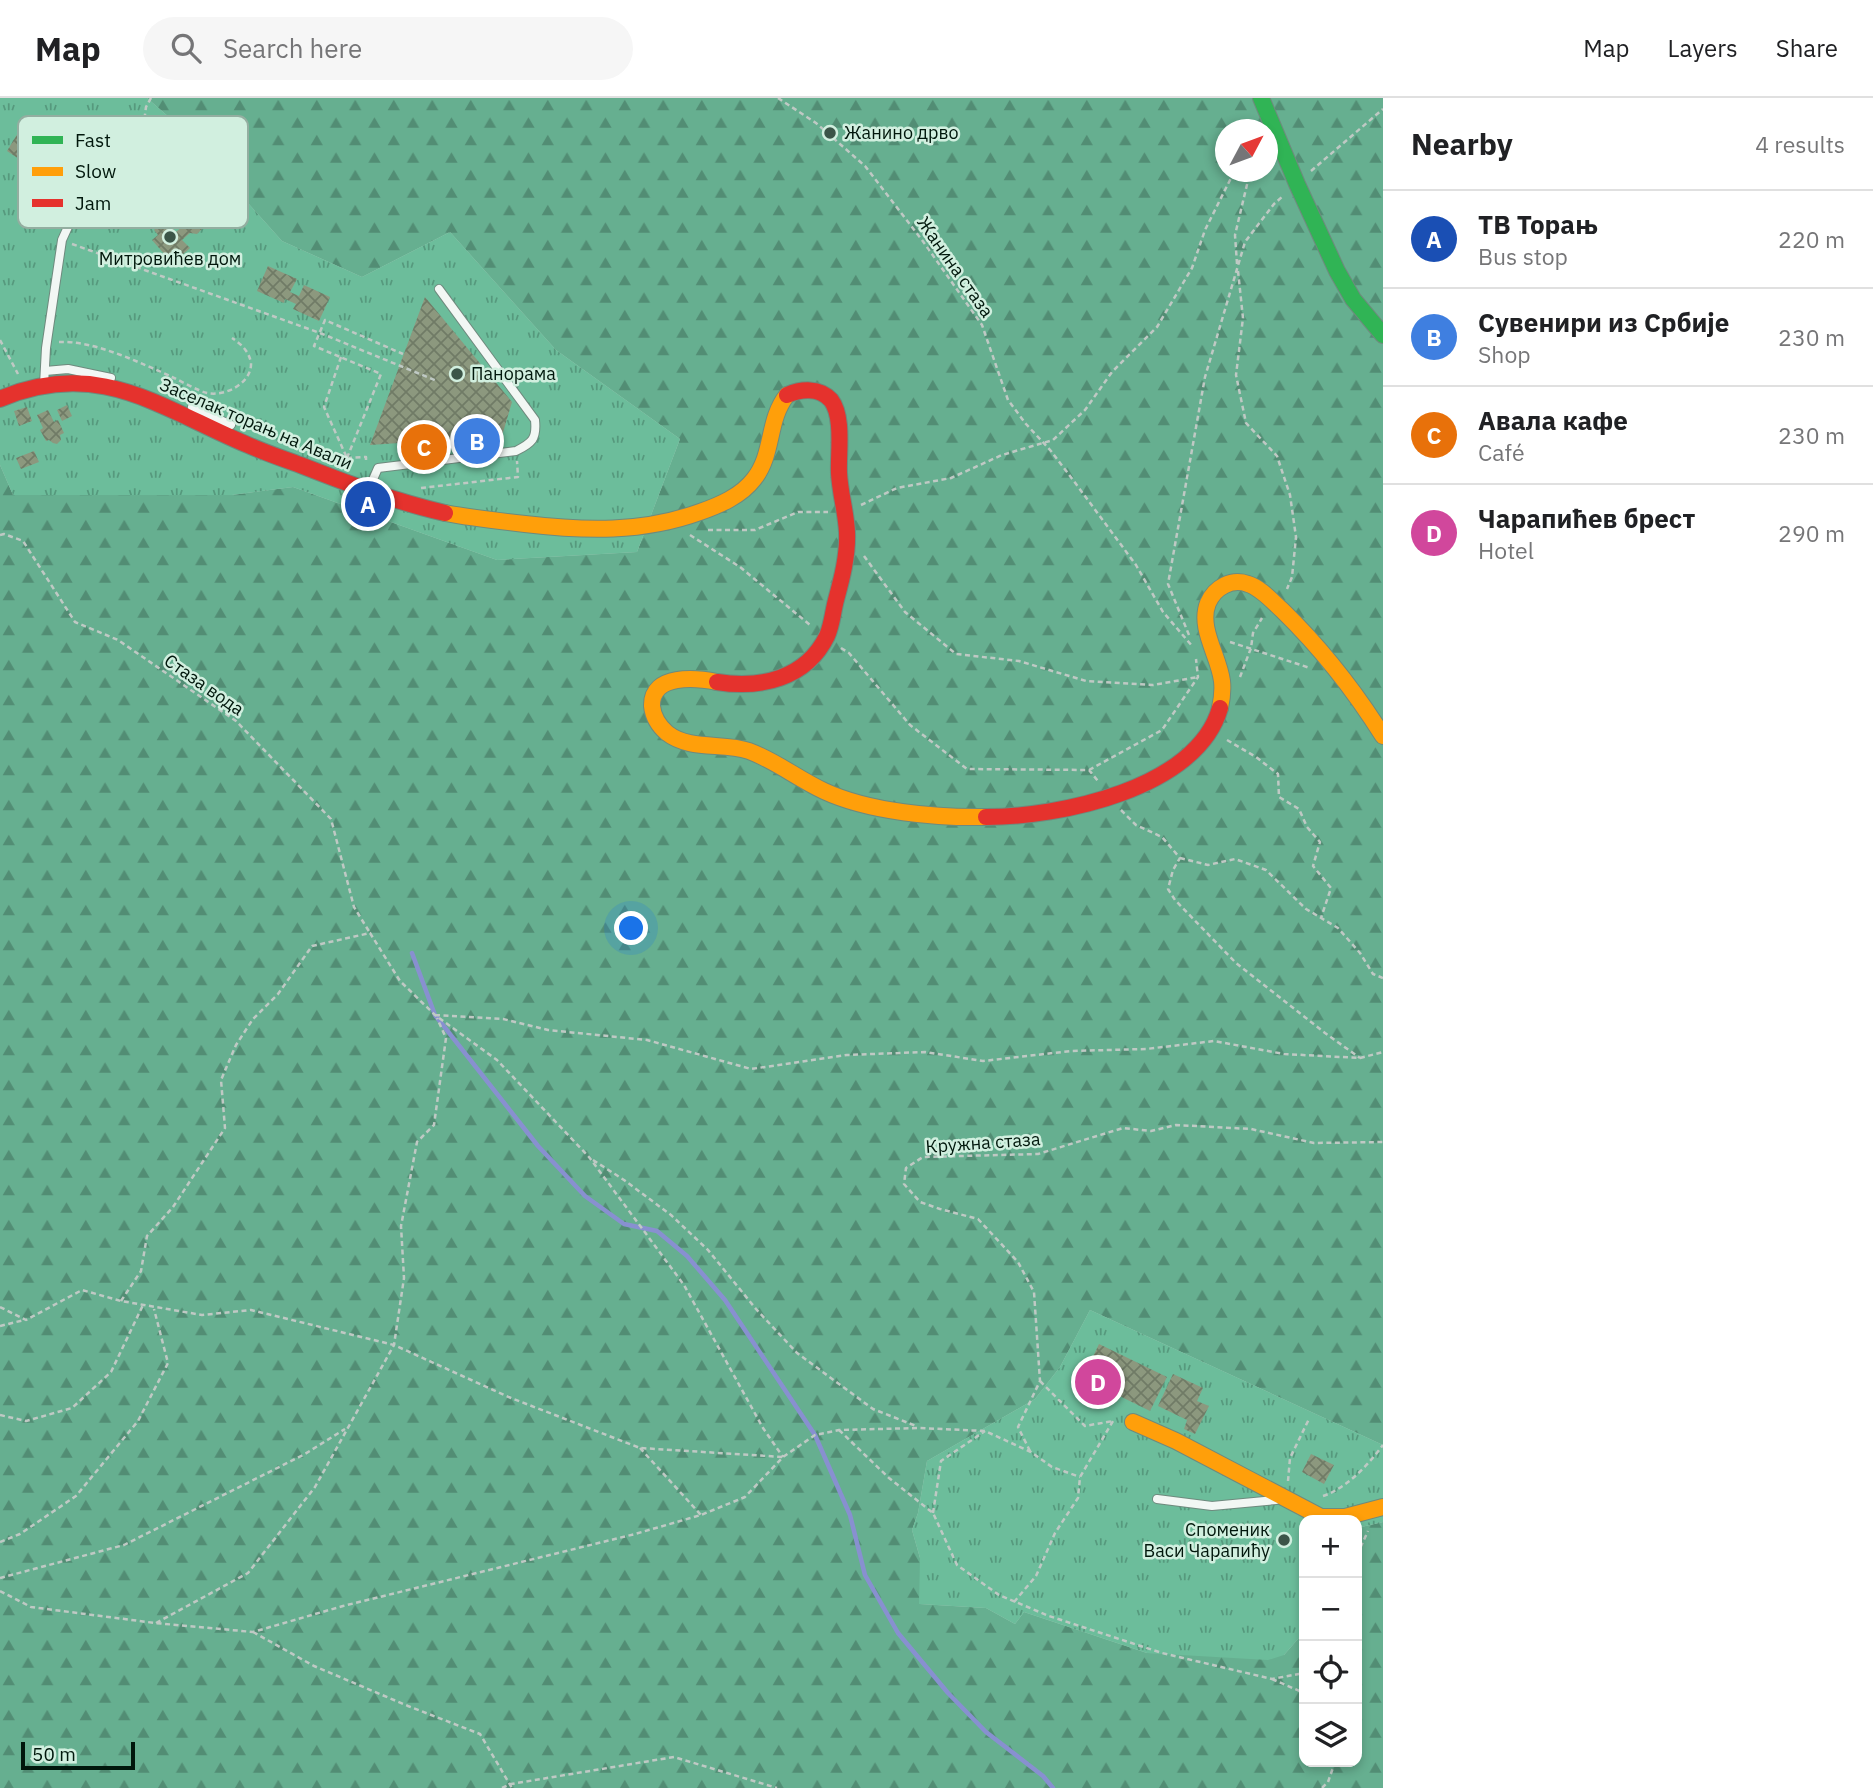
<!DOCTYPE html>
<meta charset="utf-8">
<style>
:root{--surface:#fff;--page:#f6f6f6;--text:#202124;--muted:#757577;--line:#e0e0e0;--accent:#2563eb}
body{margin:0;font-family:"IBM Plex Sans",sans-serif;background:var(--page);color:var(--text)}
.controls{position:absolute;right:21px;bottom:21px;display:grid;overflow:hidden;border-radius:14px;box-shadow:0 4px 10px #0003}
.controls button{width:63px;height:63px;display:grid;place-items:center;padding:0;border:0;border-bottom:2px solid var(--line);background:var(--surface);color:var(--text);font:35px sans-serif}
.compass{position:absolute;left:1215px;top:21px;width:63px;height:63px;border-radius:50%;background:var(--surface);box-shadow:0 4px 10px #0003;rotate:49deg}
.scale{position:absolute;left:21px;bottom:18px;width:114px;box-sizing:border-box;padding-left:7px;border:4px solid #01170c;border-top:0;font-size:19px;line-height:24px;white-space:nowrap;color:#01170c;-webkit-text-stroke:5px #d1efdf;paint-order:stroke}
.you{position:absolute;left:632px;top:831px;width:24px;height:24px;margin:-18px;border:5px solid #fff;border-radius:50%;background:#1a73e8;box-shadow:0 0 0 10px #1a73e833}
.badge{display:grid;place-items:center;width:46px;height:46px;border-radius:50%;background:var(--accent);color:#fff;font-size:23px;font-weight:700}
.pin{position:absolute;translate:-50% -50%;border:4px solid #fff;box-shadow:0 2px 7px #0006}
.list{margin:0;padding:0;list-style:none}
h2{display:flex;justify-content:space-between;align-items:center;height:91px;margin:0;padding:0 28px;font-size:30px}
h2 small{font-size:23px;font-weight:400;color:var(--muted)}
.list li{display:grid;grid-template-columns:46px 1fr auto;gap:21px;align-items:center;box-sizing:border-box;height:98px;padding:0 28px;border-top:2px solid var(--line)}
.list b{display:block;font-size:26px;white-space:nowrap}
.list p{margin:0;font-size:23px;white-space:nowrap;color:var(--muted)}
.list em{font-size:23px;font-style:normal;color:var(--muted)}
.icon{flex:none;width:38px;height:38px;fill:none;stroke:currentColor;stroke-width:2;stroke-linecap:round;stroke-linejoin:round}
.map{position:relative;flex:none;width:1383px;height:1690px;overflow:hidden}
header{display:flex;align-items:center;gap:42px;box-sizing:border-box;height:98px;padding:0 35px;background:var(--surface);border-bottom:2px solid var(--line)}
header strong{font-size:33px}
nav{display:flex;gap:38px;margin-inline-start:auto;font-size:24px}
.search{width:490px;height:63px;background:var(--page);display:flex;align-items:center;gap:18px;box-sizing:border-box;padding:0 24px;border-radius:38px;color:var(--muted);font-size:26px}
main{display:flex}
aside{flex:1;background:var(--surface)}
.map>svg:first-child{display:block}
</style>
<header>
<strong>Map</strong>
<div class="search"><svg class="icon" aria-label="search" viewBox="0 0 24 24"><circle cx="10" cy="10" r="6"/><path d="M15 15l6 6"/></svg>Search here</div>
<nav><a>Map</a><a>Layers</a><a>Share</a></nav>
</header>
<main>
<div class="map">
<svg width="1383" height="1690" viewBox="0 0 1383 1690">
<defs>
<pattern id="forest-firs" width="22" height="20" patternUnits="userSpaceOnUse" patternTransform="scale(1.75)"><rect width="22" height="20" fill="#66af90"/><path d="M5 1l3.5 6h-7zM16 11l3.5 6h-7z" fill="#528d74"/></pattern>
<pattern id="park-tufts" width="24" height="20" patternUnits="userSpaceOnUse" patternTransform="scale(1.75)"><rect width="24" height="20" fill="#6cbd9b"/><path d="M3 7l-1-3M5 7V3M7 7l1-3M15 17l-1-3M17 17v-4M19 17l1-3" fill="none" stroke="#56997d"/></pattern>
<pattern id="building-cross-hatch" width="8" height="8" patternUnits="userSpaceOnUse" patternTransform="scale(1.75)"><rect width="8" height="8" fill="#8c987e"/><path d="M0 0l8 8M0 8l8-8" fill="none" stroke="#707b66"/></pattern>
</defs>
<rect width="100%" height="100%" fill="#a7c8b8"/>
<!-- forest -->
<path fill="url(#forest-firs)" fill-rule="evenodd" d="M147,0h1236v1347l-293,-135 -30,57 -25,32 -108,62 -9,52 -6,17 8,28v46l66,4 29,16 9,-12 123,41 137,2 20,-23v130h53v-234l26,-6v266h-1383v-1323l13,30h219l61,-8 204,73 140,-8 43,-113 -124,-89 -106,-118 -88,45 -80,-36 -104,-116zM1226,32h42v42h-42z"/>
<!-- park -->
<path fill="url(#park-tufts)" d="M0,0h147l31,27 104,116 80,36 88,-45 106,118 124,89 -43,113 -140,8 -204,-73 -61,8h-219l-13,-30z
M1090,1212l293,135v77l-26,6v-8h-53v112l-20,23 -16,5 -121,-7 -123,-41 -9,12 -29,-16 -67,-4 1,-46 -8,-28 6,-17 9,-52 108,-62 25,-32z"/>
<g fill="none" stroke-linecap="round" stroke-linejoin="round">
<!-- stream -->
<path stroke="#8890d0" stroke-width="4.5" d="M412,855l23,62 103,131 47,50 39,28 33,7 30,25 38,44 90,135 35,80 15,60 33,58 50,60 38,39 57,44 10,12"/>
</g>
<!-- building -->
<path fill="url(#building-cross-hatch)" d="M21,30l13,8 -15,23 -12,-8z
M191,115l10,3 3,7 -2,6 -5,5 -7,-1 -8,7 8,8 -12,11 -6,-7 -6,4 -14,-16 6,-5 -4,-5 11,-10 11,12 7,-6 3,-10z
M268,168l29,13 -7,13 9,4 5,-11 26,12 -11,24 -26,-12 3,-5 -11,-5 -1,4 -27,-12z
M425,199l87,105 -10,34 -132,9z
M67,307l5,11 -10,5 -5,-11z
M27,309l5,14 -13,5 -5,-15z
M48,312l6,12 4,-2 6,13 -4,2 1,5 -4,4 -4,-1 -4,-3 -3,1 -6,-11 3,-2 -6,-13z
M34,353l5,11 -18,7 -5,-11z
M1099,1246l68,33 -17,34 -67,-33z
M1173,1276l30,14 -6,13 12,5 -14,28 -11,-5 3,-9 -29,-14z
M1311,1356l23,11 -10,19 -22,-12z"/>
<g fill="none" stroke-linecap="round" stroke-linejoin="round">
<defs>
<path id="lane" d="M45,273l23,-2 43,9
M44,287l2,-37 16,-108 15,-33 22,-21 35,-10 26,-3 69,24
M192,309l39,18
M368,393l10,-23 138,-17c16,-8 21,-12 19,-31l-96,-131
M1157,1401l55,7 64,-6"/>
<path id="fast" d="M1261,0l36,86 40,87 16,28 30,36"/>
<path id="slow" d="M445,415c26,5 53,8 80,11 60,7 117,9 175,-12 20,-7 41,-16 54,-33 20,-25 13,-59 33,-84
M717,584c-20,-4 -66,-9 -65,24 1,10 7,20 15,27 23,18 56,9 82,18 27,10 49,28 75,40 45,21 113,27 162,26
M1220,610c2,-9 3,-18 2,-27 -3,-25 -24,-53 -14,-78 7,-16 24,-25 40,-19 13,4 24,17 34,26 39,38 72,80 101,126
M1133,1324l43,19 145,76h24l38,-10"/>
<path id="jam" d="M0,301c99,-42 160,9 248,46 18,8 36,14 55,21 46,18 93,36 142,47
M717,584c43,7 89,-3 110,-46 5,-11 6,-25 9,-36 6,-22 12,-45 11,-68 -1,-20 -7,-39 -8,-59 -1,-20 5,-56 -8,-73 -12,-13 -30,-11 -44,-5
M986,719c73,0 211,-28 234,-109"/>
</defs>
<!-- lane casing -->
<use href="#lane" stroke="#6f8a7e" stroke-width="10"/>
<!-- fast casing -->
<use href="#fast" stroke="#6f8a7e" stroke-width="18"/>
<!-- slow casing -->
<use href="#slow" stroke="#6f8a7e" stroke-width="18"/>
<!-- jam casing -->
<use href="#jam" stroke="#6f8a7e" stroke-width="18"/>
<!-- path -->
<path stroke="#bfc9c4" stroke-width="2.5" stroke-dasharray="5 3.5" stroke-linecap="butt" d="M151,0l-5,9 -5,38 12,18
M778,0l38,25 49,43 57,74 60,85 26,75 18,24 25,27 28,37 57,77 27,47 30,35
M1311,73l72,-62
M72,146l248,89 117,48
M1237,166l-2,-29 15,-63
M1238,173l5,47 -7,57 10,48 31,33 13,39 6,42 -4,40 -5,12
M0,242l18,34
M59,244c34,-2 82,21 113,35 11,5 24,13 35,16 18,4 45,-10 44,-30 -2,-12 -10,-19 -19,-25
M341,259l-17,50 23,51
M347,360l34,-84 -67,-28 11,-26 78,34
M347,360l19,-1v6
M421,390l97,-11 -1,-16
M861,407l36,-17 54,-10 51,-23 51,-15 32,-30 27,-38 45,-45 35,-59 13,-38 29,-58
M708,432h47l43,-18h30
M0,437l4,-1 19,7 52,81 43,18 118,81 95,98 23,88 16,26
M690,437l50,32 70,58
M864,458l41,56 51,42 63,7 67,20 67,4 45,-8
M1189,537l-21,-51 37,-207 40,-135 29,-38 9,-8
M1230,544l80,26
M841,550l8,5 61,72 57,44 122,1 9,11
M1240,579l11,-29 2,-15 9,-15
M1227,642l29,17 22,17 1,23 20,12 8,18 13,15 -7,24 18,22 -10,30
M1089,672l73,-40 36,-53 -2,-18
M1121,712l15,15 26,12 18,21 -7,12 -5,19 7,11 61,63 89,70 35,25
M1180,760l28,7 27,-6 31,11 40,39 32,19 22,25 13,21 10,4
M435,917l68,4 45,11 99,10 104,29 96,-14 78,-3 58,9 88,-10 75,-2 68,-8 70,13 76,4 23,-6
M593,1062l31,20 47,35 37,35 48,59 41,44 76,56 43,17
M121,1203l20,-30 6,-35 26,-29 52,-79 -4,-48 15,-35 17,-26 25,-25 34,-48 58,-13 30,48 35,34 62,45 92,97 95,128 79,143 20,29
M0,1209l26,13 56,-30 39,11 81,14 49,-5 143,35 117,53 129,50 143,9
M0,1228l24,-6
M1040,1283l45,45 28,-5
M0,1317l26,6 46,-13 39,-36 32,-67
M839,1332l50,48 44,35 24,52 42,30 50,21 113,37 110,26 32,-6
M640,1350l61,67
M1030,1353l-12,-24 22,-46 -6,-89 -16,-30 -40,-43 -38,-10 -20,-7 -16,-18 2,-16 17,-11 115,-3 85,-26 28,3 25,-6 75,4 63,14 69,-1
M1288,1383l2,-23 19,-39
M1323,1398c24,-8 45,-31 60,-51
M933,1415l8,-52 44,-30
M0,1444l20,-8 56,-38 62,-75 30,-58 -14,-54
M1357,1457l11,-24
M0,1480l124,-33 181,-91 40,-25
M0,1493l31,16 124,16 98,9 90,-26 292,-72 66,-19 44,-18 38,-40 32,-22 24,-5 80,-2 66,3 46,21 21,15 28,10
M1014,1504l22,-26 19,-43 23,-35 2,-21 33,-56
M156,1525l92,-50 67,-86 79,-142 10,-67 -3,-52 16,-84 17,-17 12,-87 -9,-20
M253,1534l61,34 94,40 72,28 32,54
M1272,1581l32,14
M502,1690l9,-4 163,-27 103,31
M1322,1690l6,-6 7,-20"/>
<!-- lane -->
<use href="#lane" stroke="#f2f7f4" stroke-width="8"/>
<!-- fast -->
<use href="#fast" stroke="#30b455" stroke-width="16"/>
<!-- slow -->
<use href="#slow" stroke="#ff9f0a" stroke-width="16"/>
<!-- jam -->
<use href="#jam" stroke="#e5322d" stroke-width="16"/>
</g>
<!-- markers -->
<g fill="#3b5548" stroke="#d1efdf" stroke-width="2.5">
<circle cx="830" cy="35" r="7"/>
<circle cx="170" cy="139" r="7"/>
<circle cx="457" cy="276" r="7"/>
<circle cx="1284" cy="1442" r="7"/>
</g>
<g text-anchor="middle" stroke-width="5" stroke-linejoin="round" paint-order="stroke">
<!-- poi labels -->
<g font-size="18" fill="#01170c" stroke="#d1efdf" text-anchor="start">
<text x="844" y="41">Жанино дрво</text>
<text x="170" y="167" text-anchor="middle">Митровићев дом</text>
<text x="471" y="282">Панорама</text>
<text x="1270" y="1438" text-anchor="end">Споменик<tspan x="1270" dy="21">Васи Чарапићу</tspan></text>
</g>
<!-- street labels -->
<g font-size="18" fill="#01170c" stroke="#d1efdf">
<text transform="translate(955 169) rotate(55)" y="6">Жанина стаза</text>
<text transform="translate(256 326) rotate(23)" y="6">Заселак торањ на Авали</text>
<text transform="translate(204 587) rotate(35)" y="6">Стаза вода</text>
<text transform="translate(983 1045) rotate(-4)" y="6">Кружна стаза</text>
</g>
</g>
<!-- legend -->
<rect x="18" y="18" width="230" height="112" rx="10" fill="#d1efdf" stroke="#93aea0" stroke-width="2"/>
<rect x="32" y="38" width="31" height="8" fill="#30b455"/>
<rect x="32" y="69" width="31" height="9" fill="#ff9f0a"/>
<rect x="32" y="101" width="31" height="8" fill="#e5322d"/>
<g font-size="19" fill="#01170c">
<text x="75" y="49">Fast</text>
<text x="75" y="80">Slow</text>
<text x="75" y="112">Jam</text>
</g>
</svg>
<div class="controls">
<button>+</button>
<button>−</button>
<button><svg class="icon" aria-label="locate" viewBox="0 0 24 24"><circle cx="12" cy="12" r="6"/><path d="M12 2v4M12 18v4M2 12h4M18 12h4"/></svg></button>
<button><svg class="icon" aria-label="layers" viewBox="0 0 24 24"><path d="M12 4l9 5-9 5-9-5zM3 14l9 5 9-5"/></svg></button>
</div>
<svg class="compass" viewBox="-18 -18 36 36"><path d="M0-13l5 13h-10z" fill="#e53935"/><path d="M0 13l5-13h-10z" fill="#757577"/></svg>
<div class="scale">50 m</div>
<div class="you"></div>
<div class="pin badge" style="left:368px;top:406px;background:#1a4fb4">A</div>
<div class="pin badge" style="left:477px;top:343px;background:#3f7fe0">B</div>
<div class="pin badge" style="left:424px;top:349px;background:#e8710a">C</div>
<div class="pin badge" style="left:1098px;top:1284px;background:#d1479c">D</div>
</div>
<aside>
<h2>Nearby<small>4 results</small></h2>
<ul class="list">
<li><span class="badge" style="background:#1a4fb4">A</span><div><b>ТВ Торањ</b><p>Bus stop</p></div><em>220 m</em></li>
<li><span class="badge" style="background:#3f7fe0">B</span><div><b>Сувенири из Србије</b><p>Shop</p></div><em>230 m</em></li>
<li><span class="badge" style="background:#e8710a">C</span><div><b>Авала кафе</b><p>Café</p></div><em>230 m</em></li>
<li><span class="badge" style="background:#d1479c">D</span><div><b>Чарапићев брест</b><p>Hotel</p></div><em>290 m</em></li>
</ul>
</aside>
</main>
